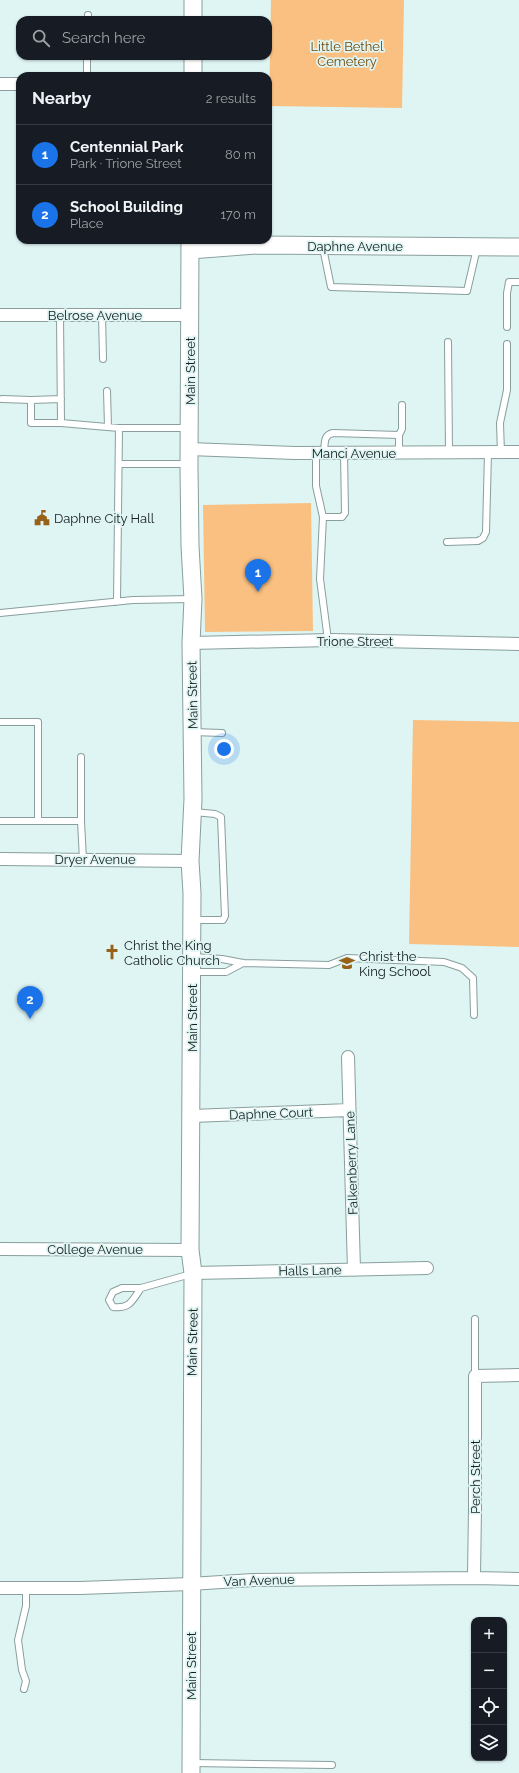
<!DOCTYPE html>
<meta charset="utf-8">
<style>
:root{--surface:#171b24;--page:#20242c;--text:#f1f3f6;--muted:#9ea1a6;--line:#363941;--accent:#1a73e8}
body{margin:0;font-family:Raleway,sans-serif;background:var(--page);color:var(--text)}
.controls{position:absolute;right:12px;bottom:12px;display:grid;overflow:hidden;border-radius:8px;box-shadow:0 1px 3px #0004}
.controls button{width:36px;height:36px;display:grid;place-items:center;padding:0;border:0;border-bottom:1px solid var(--line);background:var(--surface);color:var(--text);font:20px sans-serif}
.you{position:absolute;left:224px;top:749px;width:14px;height:14px;margin:-10px;border:3px solid #fff;border-radius:50%;background:#1a73e8;box-shadow:0 0 0 6px #1a73e833}
.badge{display:grid;place-items:center;width:26px;height:26px;border-radius:50%;background:var(--accent);color:#fff;font-size:13px;font-weight:700}
.pin{position:absolute;translate:-50% -33px;filter:drop-shadow(0 1px 2px #0008)}
.pin::after{content:'';position:absolute;top:21px;width:14px;height:12px;background:inherit;clip-path:polygon(0 0,100% 0,50% 100%)}
.list{margin:0;padding:0;list-style:none}
h2{display:flex;justify-content:space-between;align-items:center;height:52px;margin:0;padding:0 16px;font-size:17px}
h2 small{font-size:13px;font-weight:400;color:var(--muted)}
.list li{display:grid;grid-template-columns:26px 1fr auto;gap:12px;align-items:center;box-sizing:border-box;height:60px;padding:0 16px;border-top:1px solid var(--line)}
.list b{display:block;font-size:15px;white-space:nowrap}
.list p{margin:0;font-size:13px;white-space:nowrap;color:var(--muted)}
.list em{font-size:13px;font-style:normal;color:var(--muted)}
.icon{flex:none;width:22px;height:22px;fill:none;stroke:currentColor;stroke-width:2;stroke-linecap:round;stroke-linejoin:round}
.map{position:relative;flex:none;width:519px;height:1773px;overflow:hidden}
.search{position:absolute;background:var(--surface);box-shadow:0 1px 3px #0004;left:16px;top:16px;width:256px;height:44px;display:flex;align-items:center;gap:10px;box-sizing:border-box;padding:0 14px;border-radius:12px;color:var(--muted);font-size:15px}
.panel{position:absolute;background:var(--surface);box-shadow:0 1px 3px #0004;left:16px;top:72px;width:256px;height:172px;border-radius:12px}
.map>svg:first-child{display:block}
</style>
<div class="map">
<svg width="519" height="1773" viewBox="0 0 519 1773">
<rect width="100%" height="100%" fill="#def5f3"/>
<!-- green -->
<path fill="#fac081" d="M271,0h133l-2,108 -133,-2z
M311,503l2,128 -108,1 -2,-127z
M413,720l106,2v225l-110,-3z"/>
<g fill="none" stroke-linecap="round" stroke-linejoin="round">
<defs>
<path id="lane" d="M88,20v-5
M87,76v-20
M323,248l8,39 136,4 10,-43
M102,314l1,45
M60,315l1,108
M507,327v-34l2,-11h10
M448,342l1,111
M107,391l1,36
M2,399l29,1
M61,399l-30,1v23h30l58,5h69
M399,435l3,-6v-24
M316,453v33l7,31 -3,62 8,61
M324,453c1,-9 -1,-18 9,-20l66,2v18
M501,453l-1,-30 7,-33v-46
M119,464h68
M323,517h19l3,-4 -1,-60
M447,542l31,-1 5,-3 3,-6 2,-79
M117,602l2,-174
M0,613l133,-13 59,-1
M0,722h38v99
M193,732l29,1
M81,757v64l2,39
M0,821h81
M194,920h29l2,-4 -4,-99 -6,-3 -21,-2
M193,957l29,2 21,4 86,2 18,-7 97,4 18,6 11,10 1,37
M193,972h33l17,-9
M141,1288c-9,13 -11,21 -28,19l-4,-7 4,-8 9,-4h19l50,-14
M475,1319v57
M24,1689l2,-8 -4,-11 -4,-30 8,-34v-18
M193,1763l139,2"/>
<path id="street" d="M0,84h20
M0,315h189
M189,449l106,4 224,-1
M191,643l140,-3 188,4
M0,859l190,2
M348,1057l6,213
M192,1116l157,-6
M0,1249l190,1
M193,1273l234,-5
M474,1578l1,-70v-132l44,-1
M0,1588h80l110,-4 63,-4 221,-2 45,1"/>
<path id="secondary" d="M193,20v-20
M193,76v-20
M190,240l-1,227 1,79 3,53 -2,44 2,156 -3,62 2,32 -2,357 3,23 -2,500
M190,250l67,-5 262,2"/>
</defs>
<!-- lane casing -->
<use href="#lane" stroke="#899e9d" stroke-width="8"/>
<!-- street casing -->
<use href="#street" stroke="#899e9d" stroke-width="14"/>
<!-- secondary casing -->
<use href="#secondary" stroke="#899e9d" stroke-width="19"/>
<!-- lane -->
<use href="#lane" stroke="#fff" stroke-width="6"/>
<!-- street -->
<use href="#street" stroke="#fff" stroke-width="12"/>
<!-- secondary -->
<use href="#secondary" stroke="#fff" stroke-width="17"/>
</g>
<!-- icons -->
<defs>
<symbol id="civic-bare" viewBox="-9 -9 18 18"><path d="M-.6-6.5H3V-4.5H.6V-3L4-1V1h2V6H-6V1h2V-1L-.6-3ZM-1.2 2.5V6h2.4V2.5Z" fill="#976119" stroke="#def5f3" stroke-width="2.5" paint-order="stroke"/></symbol>
<symbol id="church-bare" viewBox="-9 -9 18 18"><path d="M-1.2-6h2.4v3.5h3.3v2.4h-3.3V6h-2.4V-.1h-3.3v-2.4h3.3Z" fill="#976119" stroke="#def5f3" stroke-width="2.5" paint-order="stroke"/></symbol>
<symbol id="school-bare" viewBox="-9 -9 18 18"><path d="M0-5L7-2L0 1L-7-2ZM-4 1L0 2.5L4 1V4Q0 6-4 4Z" fill="#976119" stroke="#def5f3" stroke-width="2.5" paint-order="stroke"/></symbol>
</defs>
<g fill-rule="evenodd">
<use href="#civic-bare" x="31" y="507" width="22" height="22"/>
<use href="#church-bare" x="101" y="941" width="22" height="22"/>
<use href="#school-bare" x="336" y="952" width="22" height="22"/>
</g>
<g text-anchor="middle" stroke-width="3.5" stroke-linejoin="round" paint-order="stroke">
<!-- park labels -->
<g font-size="13" fill="#714609" stroke="#def5f3">
<text x="347" y="51">Little Bethel<tspan x="347" dy="15">Cemetery</tspan></text>
</g>
<!-- street labels -->
<g font-size="13" fill="#161e1e" stroke="#def5f3">
<text x="355" y="251">Daphne Avenue</text>
<text x="95" y="320">Belrose Avenue</text>
<text transform="translate(190 371) rotate(-90)" y="5">Main Street</text>
<text x="354" y="458">Manci Avenue</text>
<text x="355" y="646">Trione Street</text>
<text transform="translate(192 695) rotate(-91)" y="5">Main Street</text>
<text x="95" y="864">Dryer Avenue</text>
<text transform="translate(192 1018) rotate(-90)" y="5">Main Street</text>
<text transform="translate(271 1113) rotate(-2)" y="5">Daphne Court</text>
<text transform="translate(351 1163) rotate(-92)" y="5">Falkenberry Lane</text>
<text x="95" y="1254">College Avenue</text>
<text transform="translate(310 1270) rotate(-1)" y="5">Halls Lane</text>
<text transform="translate(192 1342) rotate(-89)" y="5">Main Street</text>
<text transform="translate(475 1477) rotate(-90)" y="5">Perch Street</text>
<text transform="translate(259 1580) rotate(-2)" y="5">Van Avenue</text>
<text transform="translate(191 1666) rotate(-90)" y="5">Main Street</text>
</g>
<!-- poi labels -->
<g font-size="13" fill="#161e1e" stroke="#def5f3" text-anchor="start">
<text x="54" y="523">Daphne City Hall</text>
<text x="124" y="950">Christ the King<tspan x="124" dy="15">Catholic Church</tspan></text>
<text x="359" y="961">Christ the<tspan x="359" dy="15">King School</tspan></text>
</g>
</g>
</svg>
<div class="controls">
<button>+</button>
<button>−</button>
<button><svg class="icon" aria-label="locate" viewBox="0 0 24 24"><circle cx="12" cy="12" r="6"/><path d="M12 2v4M12 18v4M2 12h4M18 12h4"/></svg></button>
<button><svg class="icon" aria-label="layers" viewBox="0 0 24 24"><path d="M12 4l9 5-9 5-9-5zM3 14l9 5 9-5"/></svg></button>
</div>
<div class="you"></div>
<div class="pin badge" style="left:258px;top:592px">1</div>
<div class="pin badge" style="left:30px;top:1019px">2</div>
<div class="search"><svg class="icon" aria-label="search" viewBox="0 0 24 24"><circle cx="10" cy="10" r="6"/><path d="M15 15l6 6"/></svg>Search here</div>
<section class="panel">
<h2>Nearby<small>2 results</small></h2>
<ul class="list">
<li><span class="badge">1</span><div><b>Centennial Park</b><p>Park · Trione Street</p></div><em>80 m</em></li>
<li><span class="badge">2</span><div><b>School Building</b><p>Place</p></div><em>170 m</em></li>
</ul>
</section>
</div>
